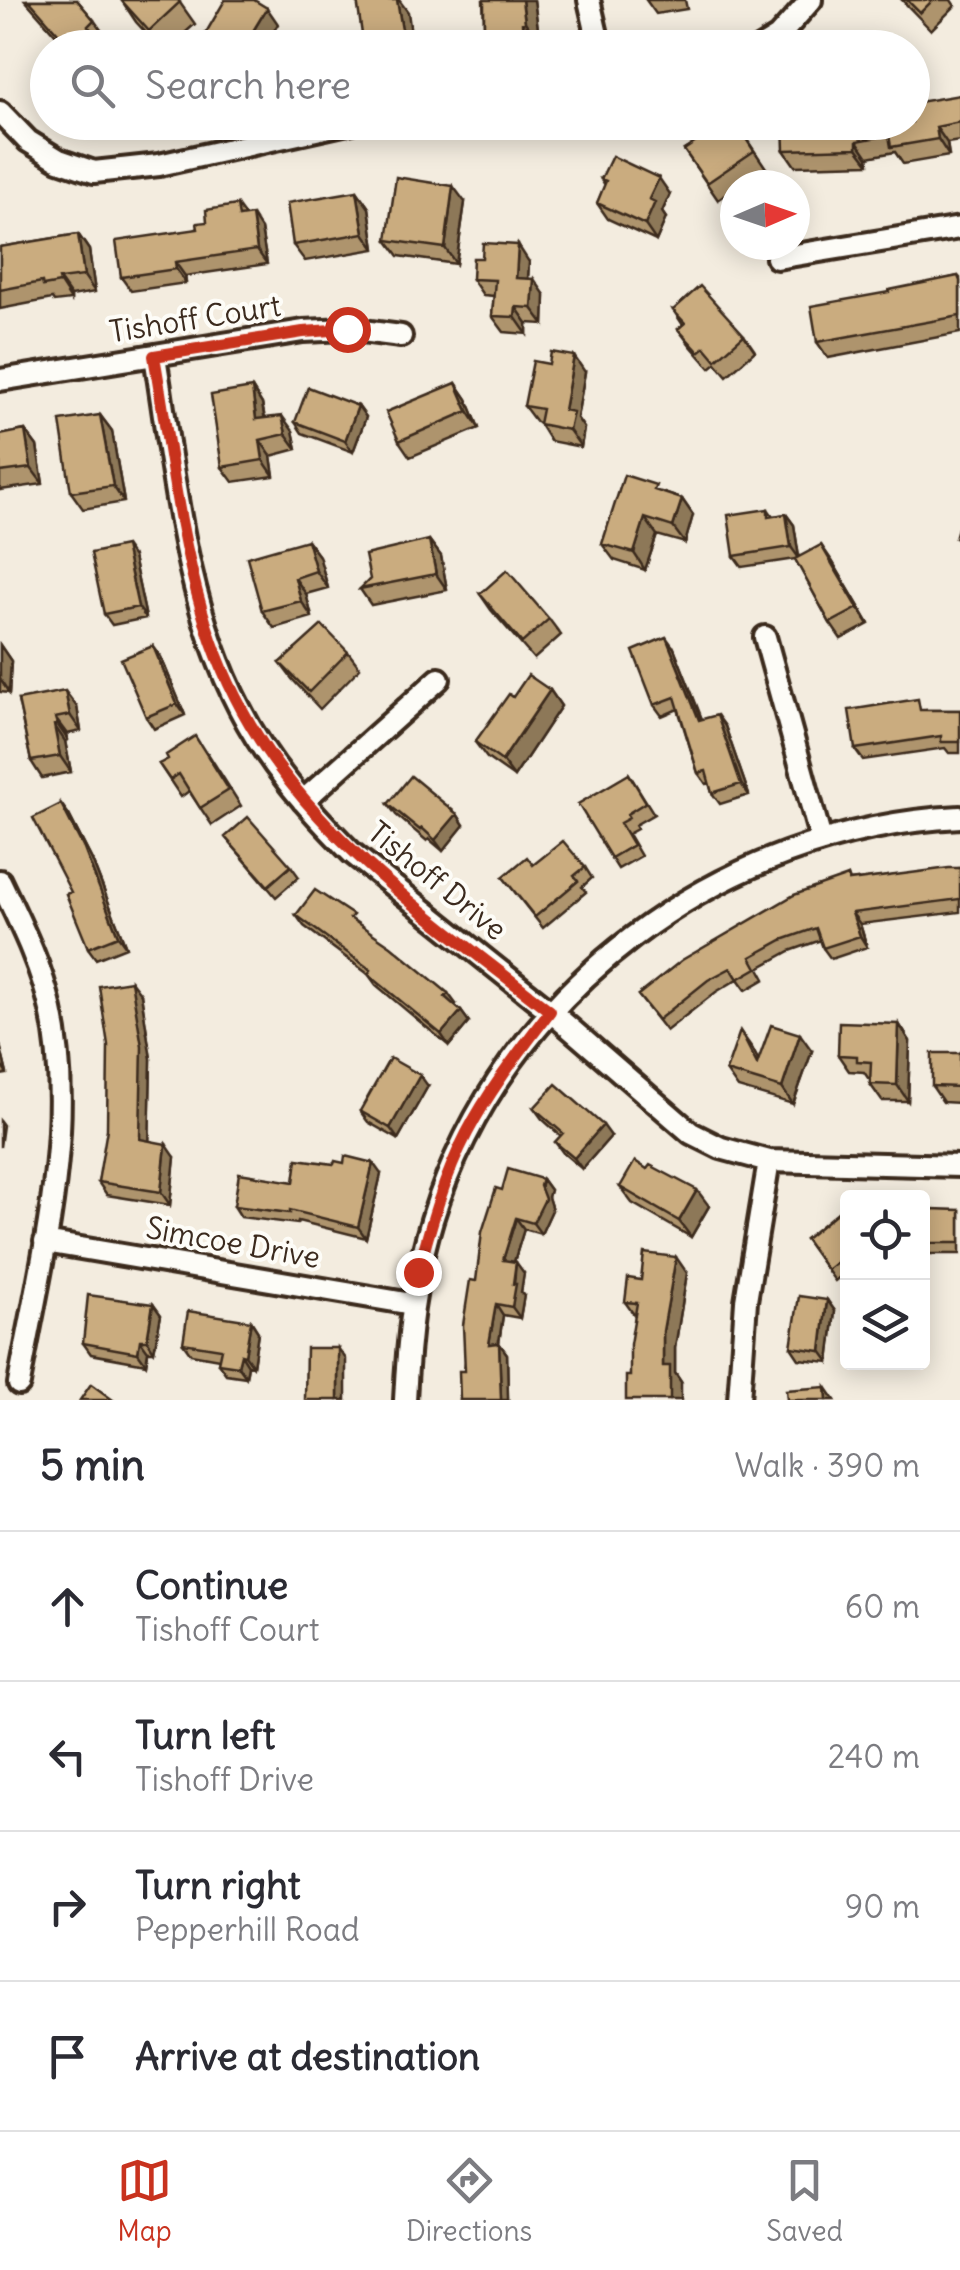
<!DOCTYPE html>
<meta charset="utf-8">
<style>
:root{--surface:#fff;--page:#f7f7f7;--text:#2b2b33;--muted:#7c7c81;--line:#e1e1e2;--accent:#c8321e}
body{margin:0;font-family:Delius,sans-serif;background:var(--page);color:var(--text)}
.controls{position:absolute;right:30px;bottom:30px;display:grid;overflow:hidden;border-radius:10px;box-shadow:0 5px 25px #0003}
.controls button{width:90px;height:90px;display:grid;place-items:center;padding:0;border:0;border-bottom:2px solid var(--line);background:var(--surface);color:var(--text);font:50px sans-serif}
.compass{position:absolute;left:720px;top:170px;width:90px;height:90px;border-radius:50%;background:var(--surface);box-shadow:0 5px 25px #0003;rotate:88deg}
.stop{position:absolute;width:30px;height:30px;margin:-22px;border:8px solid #c8321e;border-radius:50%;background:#fff}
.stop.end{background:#c8321e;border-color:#fff;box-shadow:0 2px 10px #0008}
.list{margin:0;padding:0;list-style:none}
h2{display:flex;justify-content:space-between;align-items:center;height:130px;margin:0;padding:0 40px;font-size:42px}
h2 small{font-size:32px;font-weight:400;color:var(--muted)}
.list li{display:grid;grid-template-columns:65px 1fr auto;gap:30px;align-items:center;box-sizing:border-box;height:150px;padding:0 40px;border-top:2px solid var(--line)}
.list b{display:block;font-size:38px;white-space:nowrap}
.list p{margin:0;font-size:32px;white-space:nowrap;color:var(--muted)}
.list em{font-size:32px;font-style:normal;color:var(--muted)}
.icon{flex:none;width:55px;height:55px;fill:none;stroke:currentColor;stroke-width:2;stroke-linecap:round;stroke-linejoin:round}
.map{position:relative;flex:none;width:960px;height:1400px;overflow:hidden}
.search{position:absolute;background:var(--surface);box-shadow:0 5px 25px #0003;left:30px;right:30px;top:30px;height:110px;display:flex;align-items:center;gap:25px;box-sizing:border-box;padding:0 35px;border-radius:55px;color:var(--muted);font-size:38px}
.sheet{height:730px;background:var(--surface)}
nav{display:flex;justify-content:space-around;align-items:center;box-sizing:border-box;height:140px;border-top:2px solid var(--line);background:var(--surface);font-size:28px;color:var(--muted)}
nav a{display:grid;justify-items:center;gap:5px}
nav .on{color:var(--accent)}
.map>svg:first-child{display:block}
</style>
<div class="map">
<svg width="960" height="1400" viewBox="0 0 960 1400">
<rect width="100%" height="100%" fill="#f3ecdf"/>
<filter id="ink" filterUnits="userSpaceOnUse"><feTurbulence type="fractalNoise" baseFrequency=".01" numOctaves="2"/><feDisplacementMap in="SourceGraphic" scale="20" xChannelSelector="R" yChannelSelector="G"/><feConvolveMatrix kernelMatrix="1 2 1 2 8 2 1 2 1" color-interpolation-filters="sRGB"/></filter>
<g filter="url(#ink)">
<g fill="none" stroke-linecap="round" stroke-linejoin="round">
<defs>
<path id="minor" d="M589,0l11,48
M760,48l18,-11 33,-37
M0,112l28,29 31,19 35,12 65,-7 193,-43
M777,258l183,-30
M155,356c19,118 29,246 85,353 28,55 69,101 112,144l198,158 141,122 30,15 48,13 191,5
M0,380l303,-49 44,-2 54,7
M765,637l56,203
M303,801l136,-122
M0,881c20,42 41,83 51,129 26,119 -11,256 -32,374
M45,1242l367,62
M405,1400c3,-62 9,-120 27,-180 71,-230 290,-391 528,-403
M739,1400l7,-99 23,-140"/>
</defs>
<!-- minor casing -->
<use href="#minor" stroke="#3b2a1e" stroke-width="28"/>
<!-- minor -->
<use href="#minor" stroke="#fdfcf7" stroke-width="20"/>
</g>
<!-- wall -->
<path fill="#ae946d" stroke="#3b2a1e" stroke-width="2.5" d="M25,0h52l17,20 15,21 -4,4 -41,-1z
M178,0l17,24 -27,24h-8l-24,-26 -14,-21z
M483,0h51l6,43 -3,1v4h-52z
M646,0h39l2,9 -31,5z
M902,0h49l4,6 -24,24z
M960,95v46l-13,2 2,13 -46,8 -8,-12 -27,5 1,7 -74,2 -11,-16 128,-28z
M735,122l31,46 -26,17h-5v3l-17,12 -34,-50z
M601,179l69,15 -8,18 4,6 -10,23 -48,-22 -11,-16 8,-18z
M357,191l12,17 6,41 -70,12 -12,-16z
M465,202l-9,62 -57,-8 -12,-16z
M237,205l8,11 16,13 6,35 -82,12 1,7 -55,8 -10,-14 86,-55z
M78,234l11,16 6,42 -24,4v4l-17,2 -2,-3 -52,10v-62z
M529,262l-1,16 17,17 -1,29 -17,-1v11l-23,-2 -12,-16 2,-20 -11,-1 -11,-16z
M958,276l2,2v55l-132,25 -11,-16 72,-50z
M673,310l71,25 11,16 -28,25 -11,-13 -6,5 -20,-23 -12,-16 5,-4z
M585,372l-8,46 7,10 -3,19 -31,-6 -11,-18 -3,-1 -12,-16z
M456,383l11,16 12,29 -69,29 -11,-16z
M252,388l10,16 3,14 28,13 4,18 -26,7 3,20 -41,6 -11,-15z
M358,406l8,11 -13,35 -51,-19 -7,-11z
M100,415l12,16 12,71 -41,7 -12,-17z
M25,430l12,16 6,38 -43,6v-55z
M661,492l21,7 11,16 -8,28 -28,-8 -12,35 -31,-10 -12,-16z
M768,509l5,7 13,-2 8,11 5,32 33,4 37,63 -28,15 -11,-16 -35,-64 -53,8 -8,-11z
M307,540l12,16 9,32 -22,6 6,23 -38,11 -12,-17z
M429,540l12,16 6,34 -76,15 -11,-16z
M133,557l13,61 -34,7 -8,-11z
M480,594l69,25 12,16 -27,24 -43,-49z
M0,645l11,16 -2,32 -9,-1z
M153,646l8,11 24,58 -31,14 -8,-12z
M674,648l28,71 23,7 24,69 -29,9 -8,-11 -3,-10 -3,1 -8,-11 -20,-64 -16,7 -8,-11z
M348,652l12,16 -40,41 -28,-30 -12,-16z
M550,690l11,16 -47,71 -27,-19 -12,-16 38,-45z
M18,700l59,7 4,24 -14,3 1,6 -3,1 6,31 -29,6 -11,-17z
M926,710h34v43h-11l-4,-5 -82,12 -8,-11z
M207,752l34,54 -29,19 -23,-34 -8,6 -22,-33z
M629,774l25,40 -19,11 2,4 -9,5 13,22 -23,13 -7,-11z
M61,804l8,11 23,45 34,87 -30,12 -8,-11 -17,-56z
M388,804l69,10 7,11 -21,26 -14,-12 -2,2 -31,-26z
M225,837l66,29 8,11 -23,20z
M533,865l52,2 7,11 -10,9 4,5 -43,36 -40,-51z
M960,868v44l-100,12 7,23 -36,12 -8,-11 -2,-8 -31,11 -31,17 6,11 -19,11 -8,-11 -22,13 -50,39 -28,-36 210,-119 2,5z
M296,915l65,11 95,78 -1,2 6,5 8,11 -20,24 -73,-61 -8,-11 -64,-48z
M141,994l10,65 -2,82 26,16 -5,48 -63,-10 -9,-13z
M899,1024l11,17 -2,60h-26l-12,-17v-6h-2l-4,-6 -15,-1 -11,-16z
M0,1045l7,29 -7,1z
M752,1048l6,13 54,-10 -19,53 -55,-16 -12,-17z
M960,1053v50l-17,-1 -11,-16z
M428,1086l-30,53 -30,-17 -8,-11z
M534,1108l77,28 -29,33 -19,-16 -8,-11 6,-6 -19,-17z
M381,1174l-15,64 -68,-17 -1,3 -56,-7 -7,-11 60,-24z
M542,1179l8,11 -2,7 4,13 -11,24 -17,-5 -10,33 10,11 -3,19 3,3 -4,23 -17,-3 -4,28 8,11 1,46h-48l16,-119 26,-91z
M620,1187l89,19 -18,31 -59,-34z
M848,1209v61l-13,11 -30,-42z
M960,1210v44h-38v-41z
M687,1273l-12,75v25l6,9 -51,-6 5,-60 -10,-14 16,-22z
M827,1300l8,11 -6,51 -30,-3 -8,-12z
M153,1304l8,11 -7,36h-6l-2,13 -55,-10 -8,-11z
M251,1321l7,11 -5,34 -5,-1 -2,12 -20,-3 -8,-11 1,-4 -28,-5 -8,-11z"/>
<!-- shaded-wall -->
<path fill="#8d7859" stroke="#3b2a1e" stroke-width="2.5" d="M397,0h2l9,12 5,36h-8z
M522,0h12l6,43 -15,-21z
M267,8l11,16 -14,24h-16l2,-12z
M522,23l15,21v4h-7l-6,-8z
M936,127l11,16 2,13 -11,-17z
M857,141l11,16 1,7 -12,-16z
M659,178l11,16 -8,18 4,6 -10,23 -11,-16 4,-26z
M453,186l12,16 -9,62 -11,-16z
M357,191l12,17 6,41 -11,-16z
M252,215l9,14 6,35 -10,-14z
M78,234l11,16 6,42 -11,-16z
M518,245l11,17 -2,32 -11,-16z
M175,262l10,14 1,7 -10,-14z
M59,279l12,17v4l-11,-17z
M534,279l11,16 -1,29 -12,-16z
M516,307l11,16v11l-12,-17z
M574,356l11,16 -8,46 7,10 -3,19 -12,-17 -5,-20z
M456,383l11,16 12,29 -11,-17z
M252,388l10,16 5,30 -11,-15z
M358,406l8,11 -13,35 -8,-11z
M100,415l12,16 12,71 -11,-16z
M282,416l11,15 4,18 -11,-15z
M25,430l12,16 6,38 -12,-16z
M260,440l11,16 3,20 -11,-16z
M682,499l11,16 -8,28 -12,-16z
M786,514l8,11 5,33 -8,-11z
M645,518l12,17 -12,35 -11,-17z
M307,540l12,16 9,32 -12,-17z
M429,540l12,16 6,34 -11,-16z
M821,545l11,16 37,63 -11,-16z
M125,546l8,11 13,61 -8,-11z
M295,578l11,16 6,23 -11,-16z
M666,637l8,11 32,83 -7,-11z
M0,645l11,16 -2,32 -9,-14z
M153,646l8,11 24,58 -8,-11z
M550,690l11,16 -47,71 -12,-16z
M65,691l12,16 4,24 -11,-16z
M717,715l8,11 24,69 -8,-11z
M55,718l12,16 1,6 -11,-16z
M54,725l11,16 6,31 -11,-16z
M61,804l8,11 23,45 34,87 -8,-11z
M457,814l7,11 -21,26 -8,-11z
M852,913l8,11 7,23 -7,-11z
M131,981l10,13 10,65 -2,94 -9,-14z
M448,993l8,11 -3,4 -8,-11z
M461,1011l8,11 -20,24 -8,-12z
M899,1024l11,17 -2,60 -11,-16z
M740,1031l12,17 17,32 -12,-16z
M800,1034l12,17 -19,53 -11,-16z
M0,1045l7,29 -7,-10z
M420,1075l8,11 -30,53 -8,-11z
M0,1121l3,4 -3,22z
M603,1125l8,11 -29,33 -8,-11z
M166,1144l9,13 -5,48 -9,-13z
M373,1163l8,11 -15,64 -8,-11z
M542,1179l8,11 -2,7 4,13 -11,24 -8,-11z
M697,1190l12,16 -18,31 -12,-16z
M516,1218l8,11 -13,42 -8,-11z
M676,1257l11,16 -12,75v25l6,9v18h-11l-7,-34v-35z
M516,1262l8,11 -3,19 3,3 -4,23 -8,-11z
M827,1300l8,11 -6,51 -8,-11z
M153,1304l8,11 -7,36 -7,-11z
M496,1304l7,11 -6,40 -8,-11z
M251,1321l7,11 -5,34 -8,-11z
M140,1340l8,11 -2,13 -8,-11z
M499,1343l8,11 1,46h-7z
M338,1348l8,11v41h-8z
M241,1354l7,11 -2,12 -8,-11z
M826,1387l9,13h-8z"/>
<!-- building -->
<path fill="#caac7f" stroke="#3b2a1e" stroke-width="2.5" d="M29,0h48l17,20 -6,6 19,22h-46l5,-6z
M123,0h55l2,2 -31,29 -27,-30z
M225,0h29l13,8 -17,28 -2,12h-51z
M357,0h40l8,48h-41z
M484,0h38l3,22 -3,1 2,17 -40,6z
M907,0h26l-13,13z
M960,95v27l-24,5 2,12 -47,8 -2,-12 -32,6v7l-73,2 -1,-28h129v-19z
M726,122h9l19,29 -47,32 -23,-33z
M612,156l47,22 -10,21 6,3 -10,23 -48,-22 9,-22 -5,-2z
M396,177l57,9 -8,62 -58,-8z
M357,191l7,42 -71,12 -6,-42z
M237,205l2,12 13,-2 5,35 -82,12 1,7 -55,8 -5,-36 82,-12 -1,-6 10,-1 -1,-12z
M78,234l6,42 -25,3 1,4 -17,3 -1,-4 -42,8v-43z
M483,243l35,2 -2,33 18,1 -2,29 -16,-1 -1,10 -23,-1 3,-36 -23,-1 1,-21h9z
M958,276l2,5v35l-143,26 -6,-36 78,-14v-2z
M700,286l44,49 -28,25 -11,-13 -6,5 -21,-23 7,-6 -12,-13z
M551,352l23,4 -10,54 9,2 -4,18 -30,-6 3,-15 -18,-3 9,-45 16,3z
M456,383l12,28 -69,30 -13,-29z
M308,387l50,19 -13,35 -50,-19z
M252,388l4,31 26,-3 4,18 -26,6 3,20 -41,7 -11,-72z
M100,415l13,71 -42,6 -11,-71z
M25,430l6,38 -31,4v-37z
M624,475l32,10 -2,5 28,9 -9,28 -28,-9 -11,35 -32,-9z
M768,509v8l18,-3 5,33 -57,9 -6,-41z
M960,521v18l-5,-1z
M307,540l9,31 -21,7 6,23 -39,10 -15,-54z
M429,540l7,34 -76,15 10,-10 -5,-24z
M821,545l37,63 -28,15 -35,-64z
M125,546l13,61 -34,7 -13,-61z
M507,570l42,49 -27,24 -42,-49z
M322,625l26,27 -39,40 -29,-29z
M666,637l33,83 18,-5 24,69 -29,9 -6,-22 -8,2 -23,-76 -21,8 -21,-54z
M153,646l24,58 -31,13 -25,-58z
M528,675l22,15 -48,71 -27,-19 34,-48 4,3z
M65,691l5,24 -15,3 2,6 -3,1 6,31 -29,5 -13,-61z
M918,699l2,11h40v32h-19v-6l-86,13 -6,-39z
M195,736l34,54 -29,18 -21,-34 -9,6 -11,-16 9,-5 -2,-4z
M629,774l17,28 -19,12 2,4 -9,5 13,22 -22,13 -33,-54z
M411,776l46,38 -22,26 -13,-12 -2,2 -32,-26z
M61,804l23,45 34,87 -30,12 -22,-54 5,-2 -38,-74z
M248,817l43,49 -23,20 -43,-49z
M563,841l22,26 -11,9 4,5 -43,36 -32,-40 24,-20 6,8z
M949,868h11v31l-108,14 8,23 -37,12 -7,-20 -34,12 -31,17 6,11 -19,11 -7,-11 -23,12 -50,40 -20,-25 44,-35 112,-65 54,-19 1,5z
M315,890l38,25 -3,3 41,28 57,47 -3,4 16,14 -20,23 -73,-60 3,-4 -75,-55z
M131,981l11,65 -2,93 26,5 -5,48 -63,-10 9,-53 1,-84 -9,-59z
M839,1022l60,2 -2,61 -27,-1 1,-22 -14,-1v-5l-19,-1z
M771,1025l29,9 -18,54 -56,-17 14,-40 17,33z
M932,1053h28v34l-28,-1z
M390,1058l30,17 -30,53 -30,-17z
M556,1084l47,41 -29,33 -19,-16 8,-9 -29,-25z
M345,1156l28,7 -15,64 -68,-17v3l-56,-7 5,-33 55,9 3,-23 37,5 1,-3 9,2z
M635,1161l12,8 3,-4 47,25 -18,31 -59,-34z
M508,1169l34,10 -2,7 5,13 -12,24 -17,-5 -13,42 13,2 -3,22h3l-4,23 -16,-3 -7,40 10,-1 2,57h-41l-1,-29h6l-2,-46 7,-45 6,1 6,-49 14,-44 6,2z
M845,1206l3,3v44l-21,17 -22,-31z
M931,1209l29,1v33h-38v-30h8z
M644,1253l32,4 -13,74v35h7v34h-44v-24h4v-32l7,-41 -12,-1 3,-24 13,2z
M88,1295l65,9 -6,36h-7l-2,13 -55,-10z
M799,1296l28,4 -6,51 -30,-4z
M188,1311l63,10 -6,34 -4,-1 -3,12 -20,-3 3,-14 -38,-6z
M306,1348h32v52h-33z
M91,1384l22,16h-33z
M826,1387l1,13h-40l-1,-10z"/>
</g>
<g fill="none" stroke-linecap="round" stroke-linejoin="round" filter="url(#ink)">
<!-- route -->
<path stroke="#c8321e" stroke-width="12" d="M347,329l-44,3 -149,24c15,85 24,172 48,255 54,191 201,284 348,400 -30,40 -60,78 -83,122 -23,44 -36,91 -49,139"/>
</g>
<g text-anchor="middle" stroke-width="8" stroke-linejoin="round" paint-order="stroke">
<!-- street labels -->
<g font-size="30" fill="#3b2a1e" stroke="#fdfcf7">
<text transform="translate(195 319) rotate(-9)" y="10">Tishoff Court</text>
<text transform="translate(437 881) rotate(39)" y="10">Tishoff Drive</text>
<text transform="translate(233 1243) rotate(10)" y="10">Simcoe Drive</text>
</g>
</g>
</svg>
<div class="controls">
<button><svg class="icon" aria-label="locate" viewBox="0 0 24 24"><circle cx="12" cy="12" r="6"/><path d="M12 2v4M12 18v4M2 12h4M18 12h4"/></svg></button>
<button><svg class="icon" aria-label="layers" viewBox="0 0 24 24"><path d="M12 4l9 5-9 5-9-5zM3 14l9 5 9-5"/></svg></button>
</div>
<svg class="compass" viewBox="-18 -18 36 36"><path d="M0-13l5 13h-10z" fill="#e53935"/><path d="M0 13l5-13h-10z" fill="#7c7c81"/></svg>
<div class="stop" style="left:347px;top:329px"></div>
<div class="stop end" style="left:418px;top:1272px"></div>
<div class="search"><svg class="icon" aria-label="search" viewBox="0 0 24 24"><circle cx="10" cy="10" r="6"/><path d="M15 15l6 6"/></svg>Search here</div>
</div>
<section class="sheet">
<h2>5 min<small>Walk · 390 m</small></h2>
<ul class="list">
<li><svg class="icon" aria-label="ahead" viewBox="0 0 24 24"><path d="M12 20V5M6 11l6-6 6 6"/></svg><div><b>Continue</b><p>Tishoff Court</p></div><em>60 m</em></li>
<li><svg class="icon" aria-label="left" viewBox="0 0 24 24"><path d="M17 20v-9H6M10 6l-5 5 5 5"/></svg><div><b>Turn left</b><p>Tishoff Drive</p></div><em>240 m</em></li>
<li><svg class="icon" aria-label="right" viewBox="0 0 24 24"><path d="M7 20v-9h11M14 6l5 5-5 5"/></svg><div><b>Turn right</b><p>Pepperhill Road</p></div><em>90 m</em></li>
<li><svg class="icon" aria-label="arrive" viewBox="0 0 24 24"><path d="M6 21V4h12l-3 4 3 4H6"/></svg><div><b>Arrive at destination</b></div></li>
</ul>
</section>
<nav>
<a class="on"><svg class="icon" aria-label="map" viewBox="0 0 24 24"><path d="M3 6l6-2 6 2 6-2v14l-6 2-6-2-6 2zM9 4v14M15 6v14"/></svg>Map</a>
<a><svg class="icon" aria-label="directions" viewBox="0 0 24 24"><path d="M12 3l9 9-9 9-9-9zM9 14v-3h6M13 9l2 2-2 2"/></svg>Directions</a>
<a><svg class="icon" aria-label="saved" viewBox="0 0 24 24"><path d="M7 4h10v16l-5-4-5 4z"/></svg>Saved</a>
</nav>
